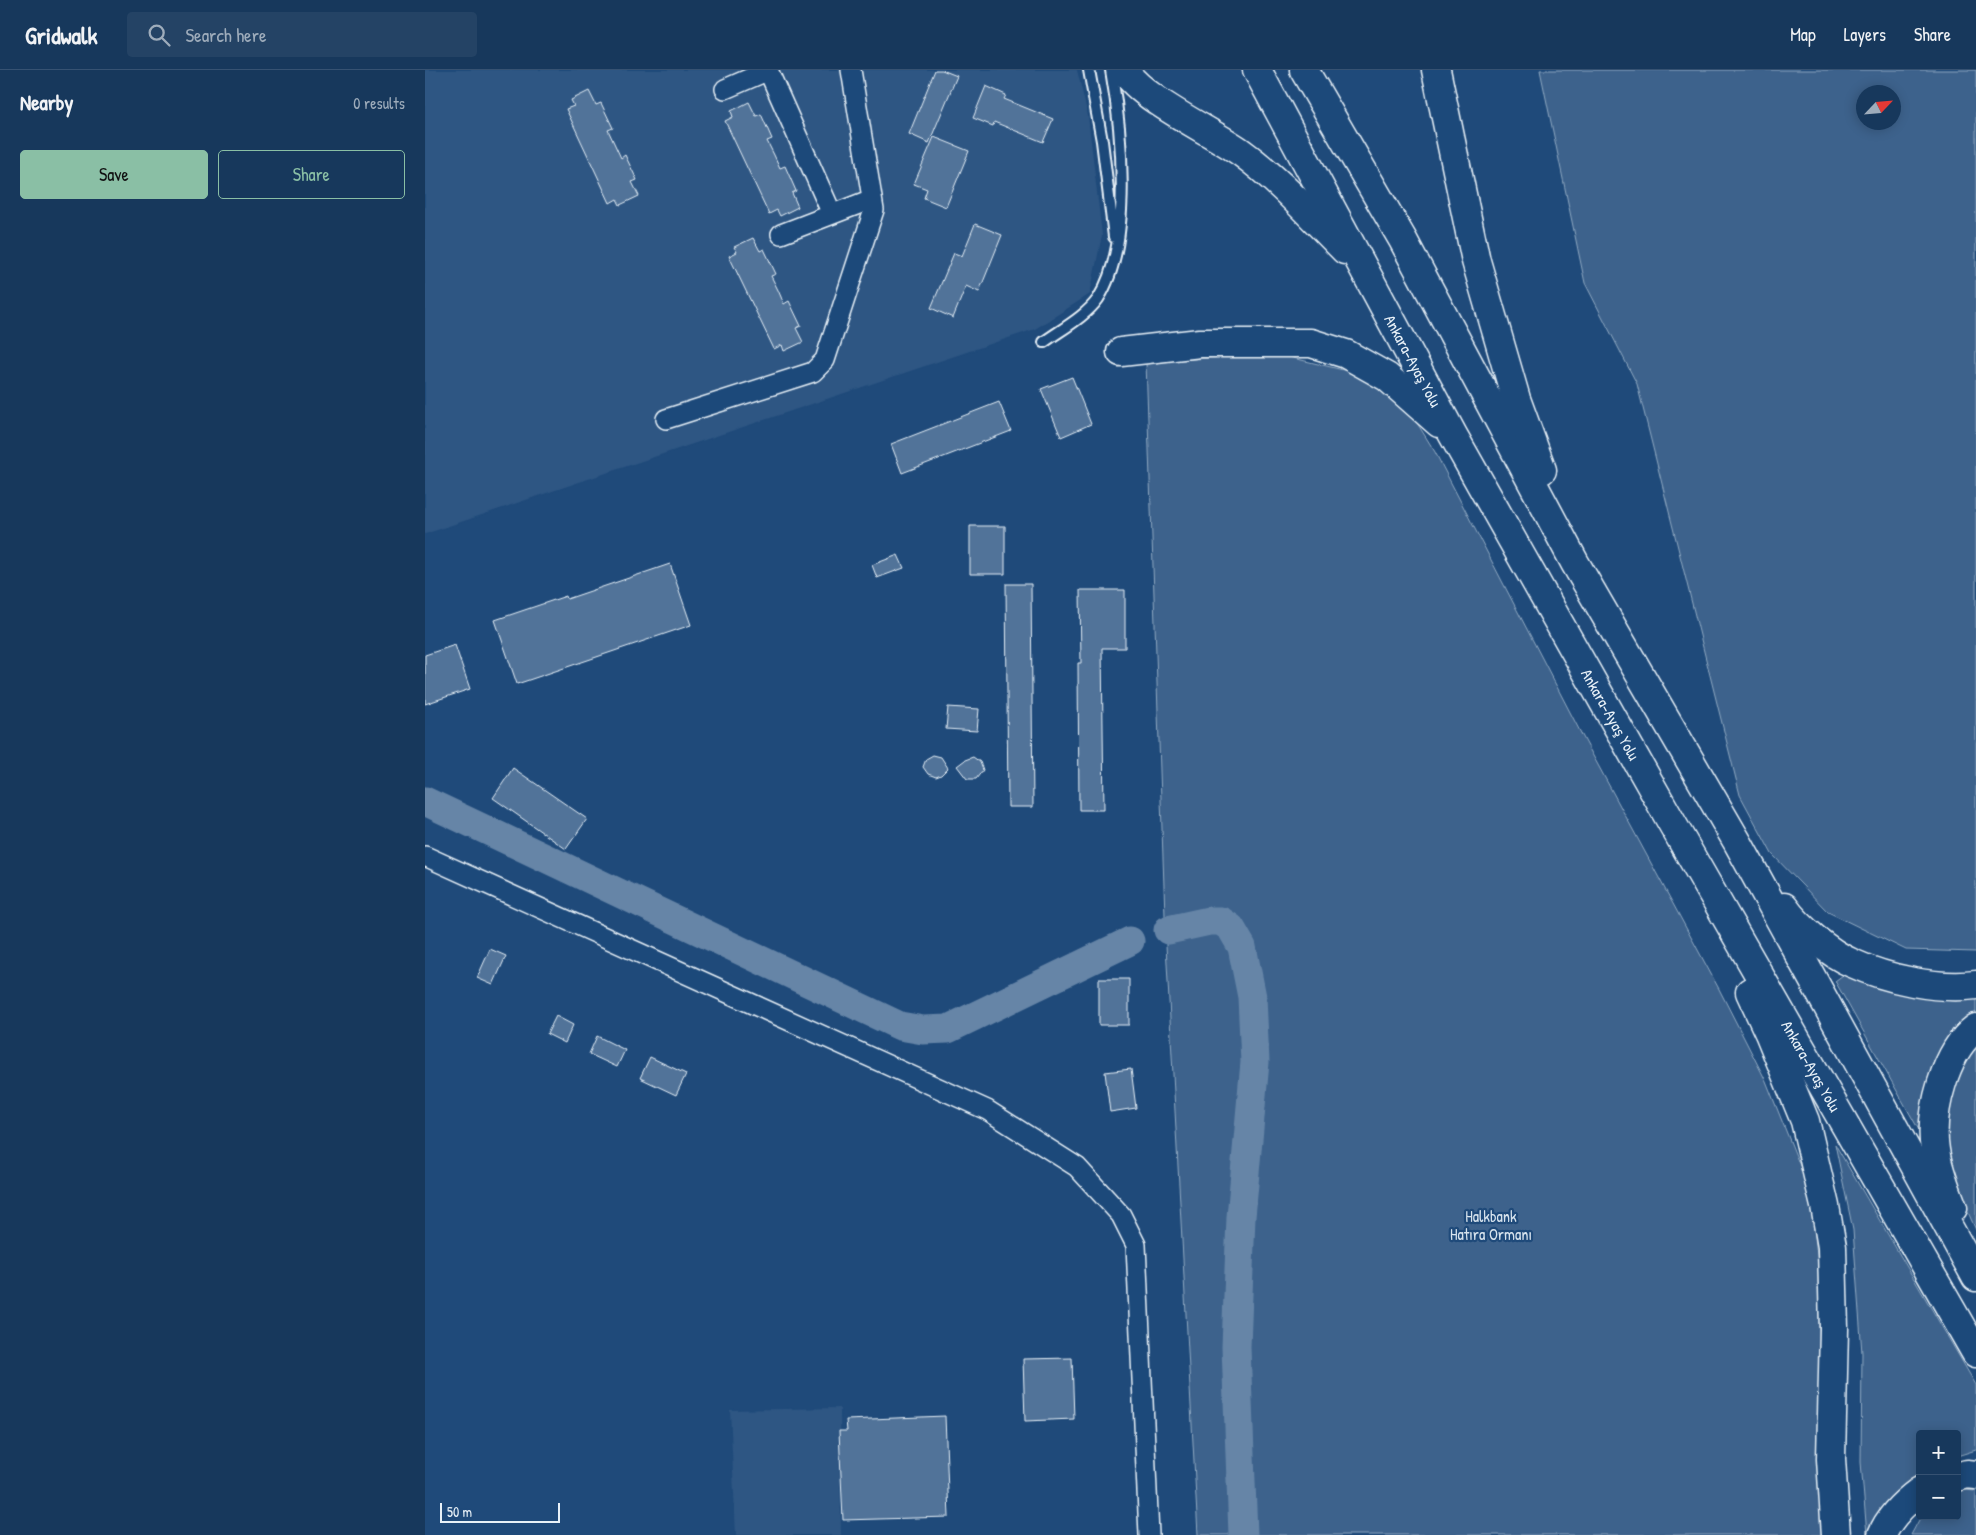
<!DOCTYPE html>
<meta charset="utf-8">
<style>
:root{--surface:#17385c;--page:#244365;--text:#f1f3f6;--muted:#9eacbb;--line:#365272;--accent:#8abfa5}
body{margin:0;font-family:"Patrick Hand",sans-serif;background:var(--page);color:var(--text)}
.controls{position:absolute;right:15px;bottom:15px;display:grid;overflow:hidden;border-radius:5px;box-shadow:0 2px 12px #0003}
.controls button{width:45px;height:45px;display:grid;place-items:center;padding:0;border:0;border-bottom:1px solid var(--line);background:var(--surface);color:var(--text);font:25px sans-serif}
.compass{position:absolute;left:1431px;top:15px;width:45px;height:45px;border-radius:50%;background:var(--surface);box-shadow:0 2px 12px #0003;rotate:64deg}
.scale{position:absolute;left:15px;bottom:12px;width:120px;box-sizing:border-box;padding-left:5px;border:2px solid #e8f1f8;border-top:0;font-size:14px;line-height:18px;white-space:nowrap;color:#e8f1f8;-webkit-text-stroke:4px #1f4a7a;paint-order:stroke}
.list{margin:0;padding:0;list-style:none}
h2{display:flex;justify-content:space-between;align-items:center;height:65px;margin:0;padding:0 20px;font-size:21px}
h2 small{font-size:16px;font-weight:400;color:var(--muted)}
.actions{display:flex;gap:10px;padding:15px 20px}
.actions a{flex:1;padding:11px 0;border:1px solid var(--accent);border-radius:5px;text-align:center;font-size:18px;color:var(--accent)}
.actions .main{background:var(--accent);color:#111}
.icon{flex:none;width:28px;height:28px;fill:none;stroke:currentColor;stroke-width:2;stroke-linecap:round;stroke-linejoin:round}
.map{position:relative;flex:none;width:1551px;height:1465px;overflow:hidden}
header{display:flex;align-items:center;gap:30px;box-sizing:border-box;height:70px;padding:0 25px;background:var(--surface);border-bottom:1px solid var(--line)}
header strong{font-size:24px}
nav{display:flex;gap:28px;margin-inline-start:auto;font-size:18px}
.search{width:350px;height:45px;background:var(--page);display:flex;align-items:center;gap:12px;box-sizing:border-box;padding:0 18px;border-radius:5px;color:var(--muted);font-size:19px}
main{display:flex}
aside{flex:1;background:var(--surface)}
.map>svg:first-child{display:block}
</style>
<header>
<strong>Gridwalk</strong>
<div class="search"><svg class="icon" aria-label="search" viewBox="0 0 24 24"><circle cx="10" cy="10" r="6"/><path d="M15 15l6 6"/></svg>Search here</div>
<nav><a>Map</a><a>Layers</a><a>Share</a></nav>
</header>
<main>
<aside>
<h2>Nearby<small>0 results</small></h2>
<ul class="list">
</ul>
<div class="actions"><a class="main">Save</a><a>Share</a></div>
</aside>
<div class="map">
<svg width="1551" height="1465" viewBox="0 0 1551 1465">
<rect width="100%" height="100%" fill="#1f4a7a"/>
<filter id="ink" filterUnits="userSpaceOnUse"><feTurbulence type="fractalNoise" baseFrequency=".02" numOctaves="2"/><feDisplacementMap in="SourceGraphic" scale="10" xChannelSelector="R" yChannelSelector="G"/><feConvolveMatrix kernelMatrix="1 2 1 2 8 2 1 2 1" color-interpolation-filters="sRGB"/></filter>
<g filter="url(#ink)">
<!-- built -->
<path fill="#2e5683" d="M0,0h652l11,46 14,119 -12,59 -55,35 -610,205z
M415,1338l1,127h-105l-6,-125z"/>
<!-- green -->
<path fill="#3c628c" stroke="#92aac2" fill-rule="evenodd" d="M1115,0h436v882l-70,-2 -78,-38 -56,-58 -32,-59 -103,-411 -52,-101zM1468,22v30h-30v-30z
M851,284l84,20 49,36 26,42 150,289 134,248 47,92 44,110 8,74 2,122 9,148h-631l-32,-590 -20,-583z
M1422,902l129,22v24l-52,121 -89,-158z
M1551,979v181c-17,-38 -36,-76 -30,-119 1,-7 4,-15 7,-22 4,-14 12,-31 23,-40z
M1410,1074l141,241v65l-19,6v-22h-37v38l-27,22 -17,41h-9l-6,-73 1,-109 -9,-123z
M1538,1420l13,1v44h-65l8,-15 5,-4h33v-23z"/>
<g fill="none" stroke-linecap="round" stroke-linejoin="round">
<!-- river -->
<path stroke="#6685a7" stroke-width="29" d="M0,731l475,225 23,4 25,-1 182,-88
M743,860l41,-9h12l10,7 11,19 10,50 3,65 -14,155 -5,130 7,188"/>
</g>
<!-- building -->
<path fill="#517399" stroke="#e8f1f8" d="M510,0h7l15,6 -28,67 -20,-9z
M561,16l20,9 -2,4 49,20 -10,23 -49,-20 -1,4 -20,-8z
M164,21l7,14 5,-2 12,25 -5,2 13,28 4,-3 12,25 -5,2 7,14 -19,9 -3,-6 -7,4 -44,-94 8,-3 -3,-6z
M324,32l7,14 5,-2 11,25 -5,2 7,14 6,13 5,-2 11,25 -4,2 6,14 -18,9 -3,-6 -8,4 -44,-93 8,-4 -2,-6z
M509,67l35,14 -23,56 -22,-9 3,-9 -13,-5z
M550,154l27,11 -23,57 -13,-6 -13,32 -22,-10 23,-55 8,3z
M328,168l7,13 4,-2 12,25 -5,2 7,14 6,14 5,-3 12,25 -5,2 7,14 -19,9 -2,-6 -8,4 -45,-93 8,-4 -3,-5z
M647,307l19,47 -30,13 -20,-48z
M574,332l12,29 -109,42 -11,-29z
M545,456h35v48h-35z
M473,485l6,13 -27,10 -5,-13z
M245,494l21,61 -174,59 -22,-64 71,-24 1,3z
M581,514h25l2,223h-25z
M655,520h45v58h-23l2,162h-25l-1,-147h3z
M30,575l15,44 -45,15v-49z
M523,637l31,2 -2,22 -31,-2z
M508,685l8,2 7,11 -7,7 -5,2 -8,-3 -5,-7 3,-8z
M548,687l7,5 3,8 -7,9h-9l-10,-13 8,-6z
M88,698l74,51 -21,30 -73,-51z
M65,879l16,7 -13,29 -16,-7z
M674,909h30v46h-30z
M131,946l17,9 -8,18 -18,-9z
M172,966l28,14 -8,17 -28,-13z
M225,987l36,17 -10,21 -36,-17z
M706,999l5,39 -26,4 -5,-40z
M647,1288l2,61 -49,2 -2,-62z
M520,1346l4,101 -106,3 -4,-89h8l-1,-11z"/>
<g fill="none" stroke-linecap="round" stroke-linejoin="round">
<defs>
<path id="lane" d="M664,0l13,71 12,96
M619,272c18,-13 41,-25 54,-43 35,-54 24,-168 13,-229"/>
<path id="street" d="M343,0l64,144
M300,19l44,-19
M356,164l91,-35
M241,349l147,-47 12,-12 49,-150 -23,-140
M0,786l562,254 90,57 44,48 15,30 13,290"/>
<g id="highway">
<path d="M699,0c20,31 86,60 118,83 37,27 70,64 103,97"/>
<path id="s1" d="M832,0l196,365 219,388 304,530"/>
<path d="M879,0l99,170 172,323 163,280 238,434"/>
<path d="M1011,0l40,191 40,138 26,71"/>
<path d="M696,282l79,-9h111l35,11 41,23 52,46"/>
<path d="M1359,837c13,19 46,47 68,56 35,16 85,27 124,22"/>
<path d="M1325,922l19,41 36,88 20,85 7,41 2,82 -3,130 5,76"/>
<path d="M1528,1138c-7,-19 -15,-38 -18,-58 -6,-37 10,-99 41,-122"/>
<path d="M1532,1407l10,-3 9,1"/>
<path d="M1457,1465c7,-17 23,-33 38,-44"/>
</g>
</defs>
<!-- lane casing -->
<use href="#lane" stroke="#e8f1f8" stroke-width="14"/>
<!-- street casing -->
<use href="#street" stroke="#e8f1f8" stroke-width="22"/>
<!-- highway casing -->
<use href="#highway" stroke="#e8f1f8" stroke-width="31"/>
<!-- lane -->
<use href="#lane" stroke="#1f4a7a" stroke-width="10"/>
<!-- street -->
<use href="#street" stroke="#1f4a7a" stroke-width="19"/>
<!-- highway -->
<use href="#highway" stroke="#1f4a7a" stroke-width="28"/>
</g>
</g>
<g text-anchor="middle" stroke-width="4.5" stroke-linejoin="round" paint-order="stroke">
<!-- street labels -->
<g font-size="16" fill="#e8f1f8" stroke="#1f4a7a">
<text dy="6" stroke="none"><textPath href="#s1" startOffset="330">Ankara-Ayaş Yolu</textPath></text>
<text dy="6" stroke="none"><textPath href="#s1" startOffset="735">Ankara-Ayaş Yolu</textPath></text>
<text dy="6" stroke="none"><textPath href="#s1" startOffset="1140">Ankara-Ayaş Yolu</textPath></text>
</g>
<!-- park labels -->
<g font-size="16" fill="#d7e3ed" stroke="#1f4a7a">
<text x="1066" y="1152">Halkbank<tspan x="1066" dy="18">Hatıra Ormanı</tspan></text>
</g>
</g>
</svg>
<div class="controls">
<button>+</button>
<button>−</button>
</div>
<svg class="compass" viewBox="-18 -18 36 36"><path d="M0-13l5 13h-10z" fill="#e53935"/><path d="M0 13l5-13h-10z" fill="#9eacbb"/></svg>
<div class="scale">50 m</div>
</div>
</main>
